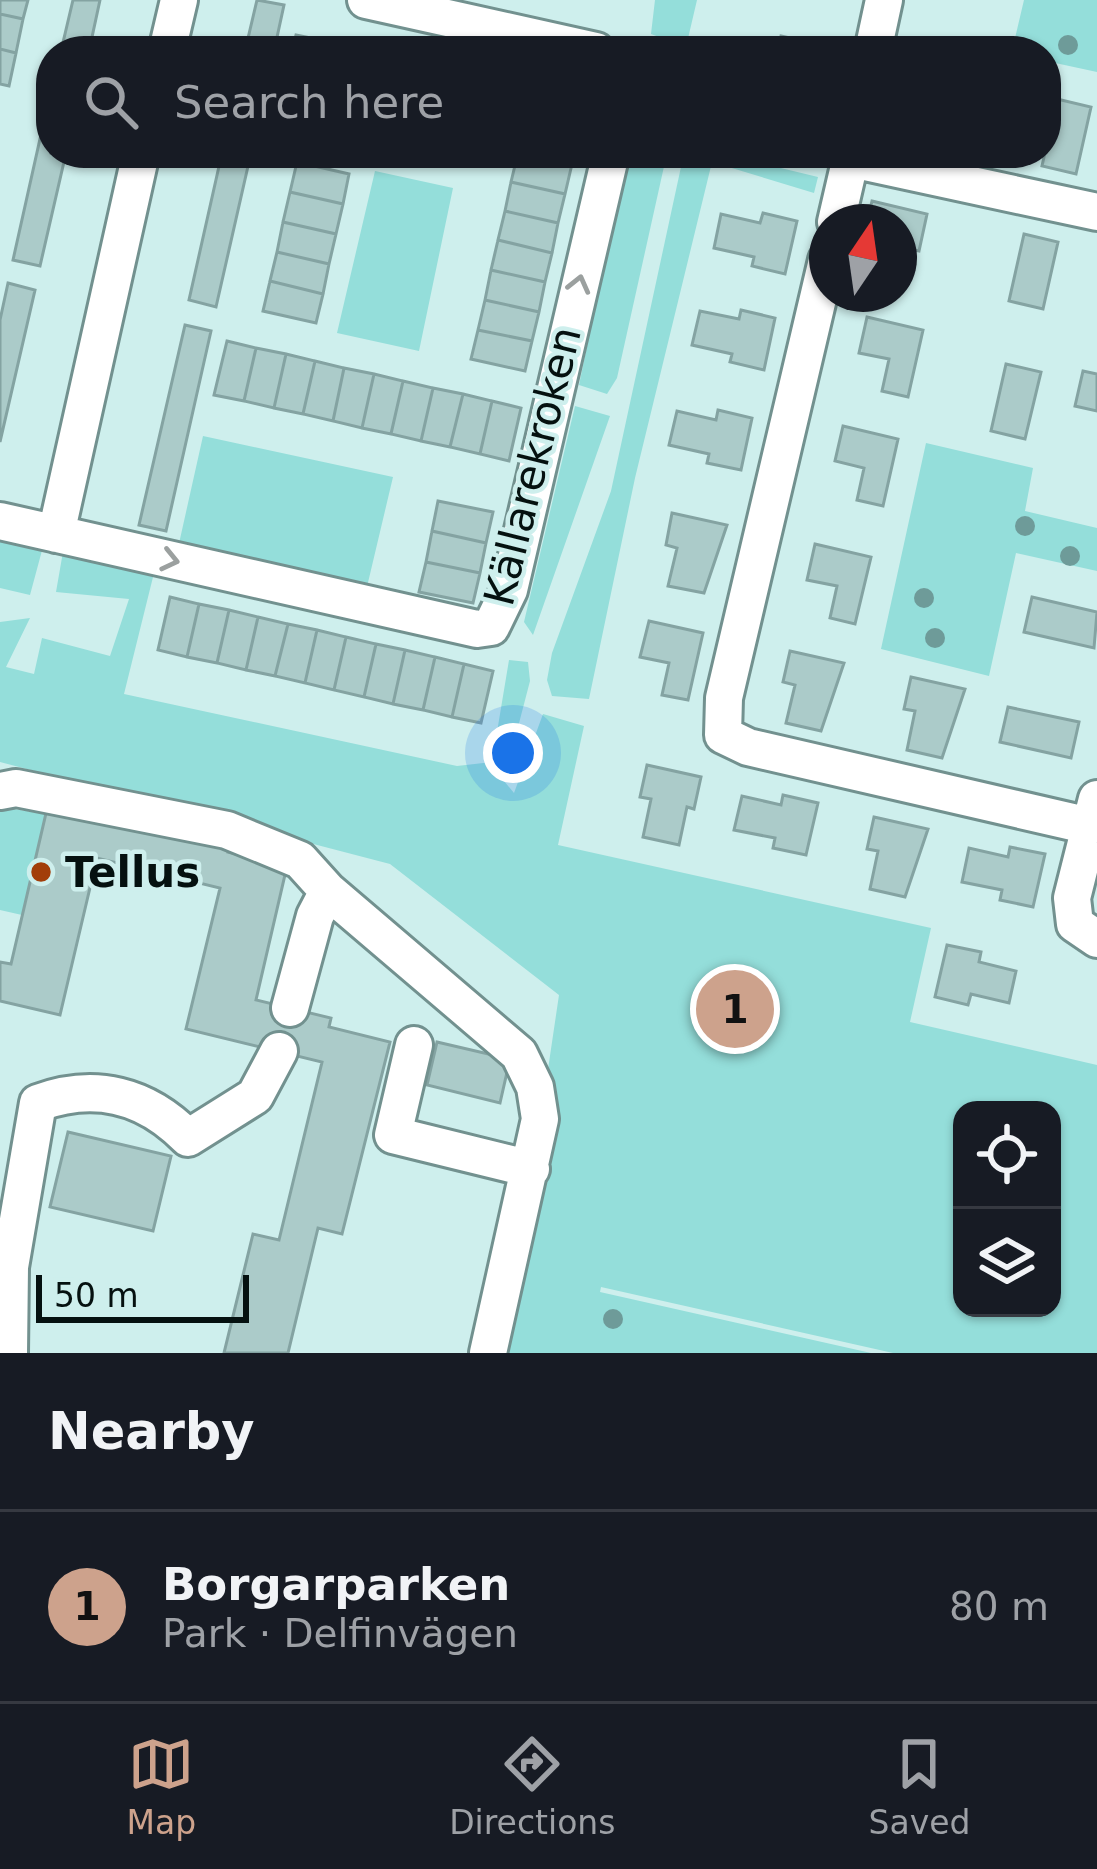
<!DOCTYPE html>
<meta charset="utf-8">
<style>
:root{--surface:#171b24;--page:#20242c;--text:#f1f3f6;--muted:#9ea1a6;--line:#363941;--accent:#cda28c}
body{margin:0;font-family:"DejaVu Sans",sans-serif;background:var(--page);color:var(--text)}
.controls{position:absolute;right:36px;bottom:36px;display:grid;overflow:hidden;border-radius:24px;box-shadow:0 3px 9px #0004}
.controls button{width:108px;height:108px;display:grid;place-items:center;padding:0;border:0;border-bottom:3px solid var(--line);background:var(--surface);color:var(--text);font:60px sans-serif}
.compass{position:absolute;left:809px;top:204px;width:108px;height:108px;border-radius:50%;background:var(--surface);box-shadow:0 3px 9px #0004;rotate:13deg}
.scale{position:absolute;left:36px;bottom:30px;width:213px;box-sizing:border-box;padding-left:12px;border:6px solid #051110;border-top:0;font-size:33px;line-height:42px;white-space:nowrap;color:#051110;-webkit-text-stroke:9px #ceefed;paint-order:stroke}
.you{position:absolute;left:513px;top:753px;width:42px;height:42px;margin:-30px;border:9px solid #fff;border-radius:50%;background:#1a73e8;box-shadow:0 0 0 18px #1a73e833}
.badge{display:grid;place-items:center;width:78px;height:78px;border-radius:50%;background:var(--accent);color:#111;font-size:39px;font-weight:700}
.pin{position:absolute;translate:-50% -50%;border:6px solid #fff;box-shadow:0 3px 12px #0006}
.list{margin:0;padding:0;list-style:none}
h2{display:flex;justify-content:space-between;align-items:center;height:156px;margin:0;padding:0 48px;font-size:51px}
h2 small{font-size:39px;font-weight:400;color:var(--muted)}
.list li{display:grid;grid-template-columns:78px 1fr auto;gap:36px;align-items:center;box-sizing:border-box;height:192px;padding:0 48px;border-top:3px solid var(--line)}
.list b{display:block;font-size:45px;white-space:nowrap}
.list p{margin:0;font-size:39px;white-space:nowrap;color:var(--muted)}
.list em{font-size:39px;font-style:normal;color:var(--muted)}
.icon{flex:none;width:66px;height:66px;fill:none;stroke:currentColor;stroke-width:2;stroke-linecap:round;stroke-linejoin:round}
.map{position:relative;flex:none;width:1097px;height:1353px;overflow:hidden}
.search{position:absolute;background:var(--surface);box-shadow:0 3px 9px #0004;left:36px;right:36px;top:36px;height:132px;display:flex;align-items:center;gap:30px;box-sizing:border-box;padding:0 42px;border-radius:48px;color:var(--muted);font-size:45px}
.sheet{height:348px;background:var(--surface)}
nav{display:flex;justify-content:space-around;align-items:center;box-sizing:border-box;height:168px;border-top:3px solid var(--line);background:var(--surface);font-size:33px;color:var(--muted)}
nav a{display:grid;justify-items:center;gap:6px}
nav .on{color:var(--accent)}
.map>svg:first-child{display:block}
</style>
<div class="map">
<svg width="1097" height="1353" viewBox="0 0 1097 1353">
<rect width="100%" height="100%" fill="#ceefed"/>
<!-- green -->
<path fill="#94deda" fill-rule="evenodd" d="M655,0h42l-11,47 -35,-13z
M1024,0h73v72l-51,-11v-10h-34z
M627,153h40l-50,225 -10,16 -28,-9z
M684,153h35l99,24 -4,16 -102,-31 -77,316 -46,221 -37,-3 -5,-16 5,-27 59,-162z
M375,171l78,17 -34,163 -82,-18z
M575,406l35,10 -77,219 -9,-13z
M203,436l190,41 -27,114 -188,-43z
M926,443l107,25 -8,43 72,17v43l-81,-18 -27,123 -108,-27z
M0,537l44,6 -14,52 -30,-7z
M64,546l90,27 -30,121 333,72 35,-4 17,-102 19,2 2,19 -26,100 10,12 29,-79 41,12 -26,119 373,83 -21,94 187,43v288h-204l-292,-66 -1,5 271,61h-370l18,-88 40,-270 -169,-131 -390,-102v-140l30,-4 -24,49 28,7 8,-36 68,18 19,-57 -73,-7zM962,1110h90v198h-90z
M0,807l46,7 -24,101 -22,-5z"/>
<!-- building -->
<path fill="#abcbc9" stroke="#84a3a2" stroke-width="3" d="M0,0h28l-5,19 -23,-5z
M73,0h27l-11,51h-28z
M257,0l27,5 -10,46h-29z
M0,14l23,5 -7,34 -16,-4z
M296,35l29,6 -2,10h-31z
M781,36l54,12v3h-57z
M0,49l16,4 -7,33 -9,-2z
M1057,99l34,8 -15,67 -34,-8z
M44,121l7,2v30h15l-26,113 -27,-6z
M222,153h29l-35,154 -27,-7z
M518,153l54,11 -7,30 -54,-12z
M297,162l52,12 -6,30 -53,-12z
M511,182l54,12 -7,29 -53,-12z
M290,192l53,12 -7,30 -53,-12z
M872,201l55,13 -8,37 -20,-4v-25h-32z
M505,211l53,12 -6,30 -54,-13z
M763,213l34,8 -12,53 -33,-8 2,-9 -40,-9 7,-34 39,9z
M283,222l53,12 -7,30 -52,-12z
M1024,234l34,8 -15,67 -34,-8z
M498,240l54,13 -7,29 -54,-12z
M277,252l52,12 -6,30 -53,-13z
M491,270l54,12 -6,30 -54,-12z
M270,281l53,13 -7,29 -53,-12z
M8,283l27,7 -35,152v-122z
M485,300l54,12 -7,29 -54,-11z
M741,310l34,8 -11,52 -34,-8 2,-8 -40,-9 8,-34 39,8z
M867,317l56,13 -15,67 -26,-6 7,-32 -30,-6z
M185,325l26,6 -45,200 -27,-6z
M478,330l54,11 -7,30 -54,-12z
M227,341l29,7 -12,53 -30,-6z
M256,348l30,6 -12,54 -30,-7z
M286,354l29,7 -12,53 -29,-6z
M315,361l29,7 -11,53 -30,-7z
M1006,364l35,8 -16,67 -34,-8z
M344,368l30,6 -12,54 -29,-7z
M1083,371l14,3v37l-22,-5z
M374,374l29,7 -12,53 -29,-6z
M403,381l30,7 -12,53 -30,-7z
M433,388l30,6 -13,53 -29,-6z
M463,394l29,7 -12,53 -30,-7z
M492,401l29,7 -12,53 -29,-7z
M718,410l34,8 -11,52 -34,-7 2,-9 -40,-9 8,-34 39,9z
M843,426l55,13 -15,67 -26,-6 7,-32 -29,-7z
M438,501l55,11 -7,31 -54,-12z
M672,513l55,12 -23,68 -36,-7 9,-38 -11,-3z
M432,531l54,12 -6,30 -54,-11z
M815,544l56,13 -16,67 -25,-6 7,-32 -30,-6z
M426,562l54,11 -7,30 -54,-11z
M170,597l29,7 -12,53 -29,-7z
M1032,597l65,15 -3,36 -70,-16z
M199,604l30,6 -12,53 -30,-6z
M229,610l29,7 -12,53 -29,-7z
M258,617l30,7 -13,52 -29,-6z
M649,621l54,12 -15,67 -26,-5 7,-32 -29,-6z
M288,624l29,6 -12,53 -30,-7z
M317,630l29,7 -12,53 -29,-7z
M346,637l30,7 -12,53 -30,-7z
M376,644l29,6 -12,54 -29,-7z
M405,650l30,7 -12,53 -30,-6z
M790,651l54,12 -23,68 -35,-8 9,-38 -12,-3z
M435,657l29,7 -12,53 -29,-7z
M464,664l29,7 -12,52 -29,-6z
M911,677l54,12 -23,69 -35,-8 8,-39 -11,-2z
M1008,707l71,15 -8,36 -71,-16z
M647,765l54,12 -7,32 -7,-2 -8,38 -36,-8 8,-38 -11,-2z
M783,795l35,8 -12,52 -33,-7 2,-10 -41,-8 8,-34 39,9z
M47,809l183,33 -2,10 59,14 -31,134 75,18 -2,9 61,15 -48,192 -24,-6 -30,125h-64l29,-119 26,6 43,-178 -136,-33 34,-141 -123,-30 -37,157 -60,-14v-39l11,2z
M874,817l54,12 -23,68 -35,-8 8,-38 -11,-2z
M1010,847l35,7 -12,53 -33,-7 2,-10 -40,-8 7,-34 39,9z
M947,945l34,7 -2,10 37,9 -7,32 -38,-9 -3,11 -33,-8z
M437,1042l73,17 -10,44 -73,-18z
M68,1132l103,24 -18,75 -103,-24z"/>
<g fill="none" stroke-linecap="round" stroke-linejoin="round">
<defs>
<path id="minor" d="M366,0l230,51
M167,51l12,-51
M873,51l11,-51
M851,159l246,53
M836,222l16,-69
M827,260l-103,438 -1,37 25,12 342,79
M0,521l477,108 14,-2 18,-37 102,-437
M56,534l85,-381
M0,791l16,-3 211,42 73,30 28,31 191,163 16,33 5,32 -52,234
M1097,799l-25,99 3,26 22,15
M290,1008l25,-92 13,-25
M414,1045l-21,90 138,34
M9,1353l1,-86 28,-164c57,-21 108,-8 150,35l67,-42 24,-45"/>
</defs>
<!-- minor casing -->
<use href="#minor" stroke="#72918f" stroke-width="42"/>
<!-- minor -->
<use href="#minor" stroke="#fff" stroke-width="36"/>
</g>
<!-- trees -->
<g fill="#6e9b99">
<circle cx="1068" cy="45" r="10"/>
<circle cx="1025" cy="526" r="10"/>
<circle cx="1070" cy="556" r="10"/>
<circle cx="924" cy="598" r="10"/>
<circle cx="935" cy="638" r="10"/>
<circle cx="613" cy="1319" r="10"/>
</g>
<!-- one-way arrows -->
<defs><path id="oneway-chevron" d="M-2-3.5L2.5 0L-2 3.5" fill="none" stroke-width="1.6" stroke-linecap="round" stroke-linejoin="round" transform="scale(3)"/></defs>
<g stroke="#9ba09f">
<use href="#oneway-chevron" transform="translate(579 284) rotate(-76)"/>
<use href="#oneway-chevron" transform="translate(170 560) rotate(13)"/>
</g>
<!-- markers -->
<circle fill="#a23e0a" stroke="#ceefed" stroke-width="4.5" cx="41" cy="872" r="12"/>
<g text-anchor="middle" stroke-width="9" stroke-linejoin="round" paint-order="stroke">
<!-- street labels -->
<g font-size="42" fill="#051110" stroke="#ceefed">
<text transform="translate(532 466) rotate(-76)" y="15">Källarekroken</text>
</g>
<!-- poi labels -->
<g font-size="42" font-weight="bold" fill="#051110" stroke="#ceefed" text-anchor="start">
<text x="65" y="887">Tellus</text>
</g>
</g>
</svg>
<div class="controls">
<button><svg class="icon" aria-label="locate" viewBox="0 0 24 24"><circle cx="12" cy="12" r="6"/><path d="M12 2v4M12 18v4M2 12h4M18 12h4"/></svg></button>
<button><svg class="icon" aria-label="layers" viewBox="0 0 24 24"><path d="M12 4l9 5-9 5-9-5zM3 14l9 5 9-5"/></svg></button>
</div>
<svg class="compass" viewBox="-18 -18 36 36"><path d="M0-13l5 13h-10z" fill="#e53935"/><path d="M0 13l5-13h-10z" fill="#9ea1a6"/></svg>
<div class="scale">50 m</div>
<div class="you"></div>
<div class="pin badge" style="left:735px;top:1009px">1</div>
<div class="search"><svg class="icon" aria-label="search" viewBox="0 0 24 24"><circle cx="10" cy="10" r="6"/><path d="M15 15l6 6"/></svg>Search here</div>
</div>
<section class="sheet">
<h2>Nearby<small></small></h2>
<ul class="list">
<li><span class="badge">1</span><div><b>Borgarparken</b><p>Park · Delfinvägen</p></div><em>80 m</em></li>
</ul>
</section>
<nav>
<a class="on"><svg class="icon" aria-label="map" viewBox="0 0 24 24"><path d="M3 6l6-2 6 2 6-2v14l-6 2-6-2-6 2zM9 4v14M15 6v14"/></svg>Map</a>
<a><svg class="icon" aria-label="directions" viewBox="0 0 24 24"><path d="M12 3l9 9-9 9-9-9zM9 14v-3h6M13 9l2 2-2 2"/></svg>Directions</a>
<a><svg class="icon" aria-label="saved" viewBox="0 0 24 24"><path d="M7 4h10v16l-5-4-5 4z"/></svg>Saved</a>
</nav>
